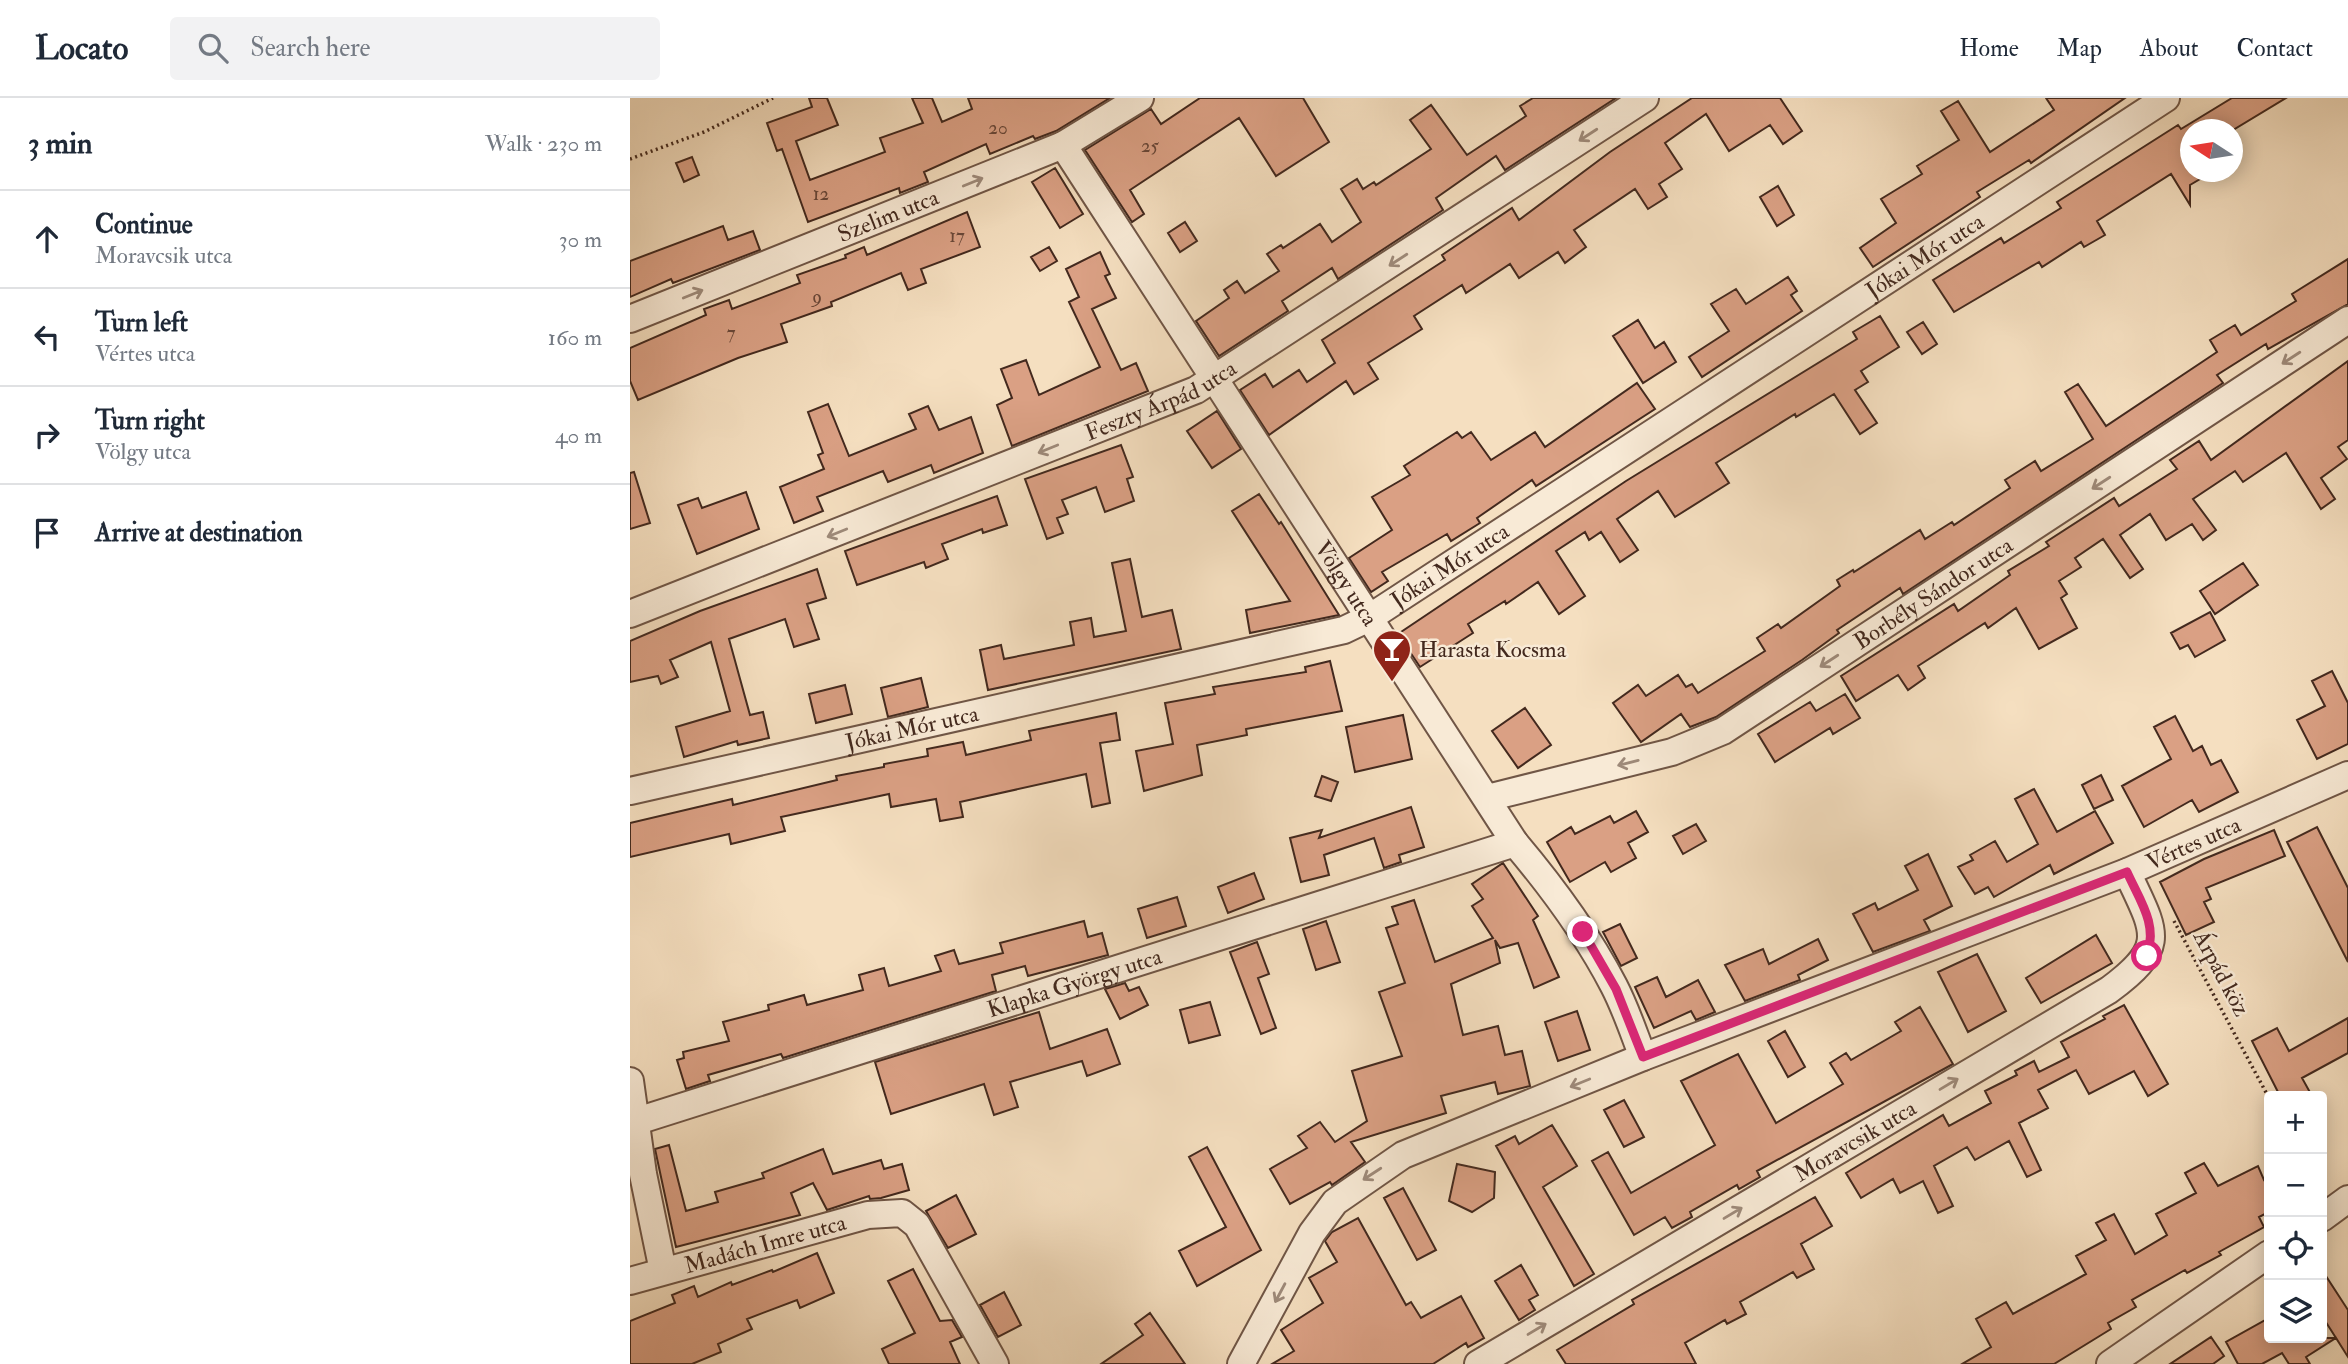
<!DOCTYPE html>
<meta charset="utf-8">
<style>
:root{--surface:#fff;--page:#f2f2f3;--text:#1f2937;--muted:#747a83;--line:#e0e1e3}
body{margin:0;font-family:"IM FELL Double Pica",serif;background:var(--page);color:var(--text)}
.controls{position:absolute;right:21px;bottom:21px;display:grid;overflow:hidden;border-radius:7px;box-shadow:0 4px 18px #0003}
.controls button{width:63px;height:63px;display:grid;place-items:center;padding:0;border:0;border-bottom:2px solid var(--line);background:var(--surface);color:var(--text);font:35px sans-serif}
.compass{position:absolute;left:1550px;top:21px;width:63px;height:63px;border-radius:50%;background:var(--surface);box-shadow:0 4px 18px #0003;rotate:282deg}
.stop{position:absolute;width:21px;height:21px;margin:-16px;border:5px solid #db2777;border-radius:50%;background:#fff}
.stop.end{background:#db2777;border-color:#fff;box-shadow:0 2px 7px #0008}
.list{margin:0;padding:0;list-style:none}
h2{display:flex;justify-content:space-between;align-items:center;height:91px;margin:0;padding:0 28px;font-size:30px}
h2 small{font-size:23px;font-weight:400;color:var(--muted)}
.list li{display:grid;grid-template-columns:46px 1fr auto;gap:21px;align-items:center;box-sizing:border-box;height:98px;padding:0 28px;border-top:2px solid var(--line)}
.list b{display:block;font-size:26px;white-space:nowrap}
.list p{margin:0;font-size:23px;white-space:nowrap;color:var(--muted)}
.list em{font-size:23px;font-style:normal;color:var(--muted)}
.icon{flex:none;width:38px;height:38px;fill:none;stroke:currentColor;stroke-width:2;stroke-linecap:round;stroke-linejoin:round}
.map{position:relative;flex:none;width:1718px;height:1266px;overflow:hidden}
header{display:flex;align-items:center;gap:42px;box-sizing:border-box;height:98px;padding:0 35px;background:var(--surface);border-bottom:2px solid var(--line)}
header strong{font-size:33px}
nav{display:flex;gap:38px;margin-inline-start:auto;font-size:24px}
.search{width:490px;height:63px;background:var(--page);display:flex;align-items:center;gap:18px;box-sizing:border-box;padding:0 24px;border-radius:7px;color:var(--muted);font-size:26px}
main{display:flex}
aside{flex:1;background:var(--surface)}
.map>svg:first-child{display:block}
</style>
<header>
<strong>Locato</strong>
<div class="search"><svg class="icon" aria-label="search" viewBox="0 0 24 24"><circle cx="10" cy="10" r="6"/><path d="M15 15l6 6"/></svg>Search here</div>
<nav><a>Home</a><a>Map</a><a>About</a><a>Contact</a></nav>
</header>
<main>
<aside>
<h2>3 min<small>Walk · 230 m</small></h2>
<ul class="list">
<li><svg class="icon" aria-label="ahead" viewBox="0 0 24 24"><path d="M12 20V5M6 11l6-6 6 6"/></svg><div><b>Continue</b><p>Moravcsik utca</p></div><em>30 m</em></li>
<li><svg class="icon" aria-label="left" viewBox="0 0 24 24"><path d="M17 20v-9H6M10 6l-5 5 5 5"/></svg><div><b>Turn left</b><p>Vértes utca</p></div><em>160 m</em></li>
<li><svg class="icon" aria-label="right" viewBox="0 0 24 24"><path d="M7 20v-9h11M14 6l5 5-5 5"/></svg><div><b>Turn right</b><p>Völgy utca</p></div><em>40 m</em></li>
<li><svg class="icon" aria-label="arrive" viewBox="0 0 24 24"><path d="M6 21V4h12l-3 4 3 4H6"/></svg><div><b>Arrive at destination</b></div></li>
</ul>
</aside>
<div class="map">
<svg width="1718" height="1266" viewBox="0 0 1718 1266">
<rect width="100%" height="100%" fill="#f5dfc0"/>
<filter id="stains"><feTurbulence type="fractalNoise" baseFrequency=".00286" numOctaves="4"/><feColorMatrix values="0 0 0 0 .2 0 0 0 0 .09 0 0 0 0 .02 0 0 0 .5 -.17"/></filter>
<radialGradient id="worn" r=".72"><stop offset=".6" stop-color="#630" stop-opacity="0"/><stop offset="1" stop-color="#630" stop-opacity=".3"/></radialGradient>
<!-- building -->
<path fill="#daa084" stroke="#43291e" stroke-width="2" d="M179,0h18l11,27 -42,16 14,39 75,-28 -5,-14 43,-15 -11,-25h20l10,24 30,-13 -4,-11h142l-54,33 -21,8 -2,-3 -43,18 -4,-10 -62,28 4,10 -28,11 -1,-5 -91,34 -26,-73 -5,2 -10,-28 45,-16z
M570,0h103l26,44 -53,34 -37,-58 -109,72 14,24 -12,8 -47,-72 66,-41 10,15z
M903,0h83l-111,72 -9,-14 -60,42 7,12 -105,69 -6,-11 -50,33 6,10 -69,45 -23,-35 33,-23 -5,-8 13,-9 8,12 34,-22 -12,-17 14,-9 2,3 37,-24 12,18 29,-20 -20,-33 16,-10 6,10 11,-7 2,3 55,-36 -21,-29 21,-15 36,50 59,-39 -6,-10z
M1062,0h88l22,33 -19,13 -13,-19 -41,26 -23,-37 -41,29 17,26 -23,15 8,13 -19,12 -13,-20 -61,41 12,17 -21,16 -7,-11 -39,26 -9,-14 -44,29 -4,-8 -48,31 8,13 -54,34 10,16 -24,15 -8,-13 -77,54 -29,-45 25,-16 8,13 26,-17 8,12 28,-19 -13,-23 123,-80 -3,-5 70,-47 7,12 91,-68z
M1416,0h79l-94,65 -2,-3 -52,32 3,5 -107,70 -13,-19 36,-25 -15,-24 41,-25 -5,-8 42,-26 -18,-29 17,-10 32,51 64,-42z
M1602,0h54l-53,32h-43v42h22l-22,13v20l-19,-31 -74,47 8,14 -21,12 -3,-5 -39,25 -3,-5 -85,50 -21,-32 68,-42 3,5 57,-35 -4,-6 121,-77 3,4z
M62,59l7,18 -15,7 -8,-19z
M425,70l28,46 -23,14 -28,-46z
M1148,88l16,29 -17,11 -17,-29z
M337,114l13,35 -59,22 5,14 -18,7 -7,-17 -70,29 1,4 -51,18 6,18 -49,16 -100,42 -8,-19v-33l76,-33 -2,-6 25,-9 3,9 68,-26 -3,-8 49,-17 -1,-3 19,-8 3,8z
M555,124l12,19 -17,11 -12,-19z
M93,128l5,14 25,-9 7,19 -87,33 -2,-4 -41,18v-36z
M419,149l8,14 -17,10 -9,-14z
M470,154l10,22 -5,2 11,22 -24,11 29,61 15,-7 12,28 -136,55 -15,-41 15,-7 -11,-29 25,-9 13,35 61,-28 -31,-65 10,-5 -13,-28z
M1718,161v45l-80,45 -2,-5 -49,31 6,8 -320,211 -3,-6 -63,42 2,3 -37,27 -86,57 -26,10 -9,-13 -40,28 -28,-39 25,-18 8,11 32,-21 8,12 6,-3 6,9 67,-42 -8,-13 21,-14 3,4 59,-42 -3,-6 16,-10 1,2 66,-42 5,9 27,-17 2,3 56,-37 -5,-8 30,-19 6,10 52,-32 -28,-47 13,-8 28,42 111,-74 -7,-12 25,-15 6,10 55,-34 -4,-7z
M1158,179l9,14 -6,4 11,16 -100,66 -13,-20 40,-26 -18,-27 25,-15 10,15z
M1250,218l19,31 -38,24 7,11 -13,8 22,33 -17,11 -26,-40 -38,23 -1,-3 -79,49 13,20 -54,34 -17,-26 -41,28 21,31 -18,12 -19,-30 -12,8 -4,-8 -29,19 29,45 -26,18 -21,-32 -32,22 -1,-3 -37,23 5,9 -53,34 -22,-33 228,-153 231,-142 -4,-7z
M1008,222l17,28 9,-6 12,20 -33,21 -30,-47z
M1293,224l14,22 -15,10 -15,-22z
M1718,263v79l-10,7 9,12 -26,19 14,21 -14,10 -35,-56 -43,29 -8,-11 -42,28 23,31 -13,10 -11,-16 -26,16 -16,-26 -30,21 23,34 -13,9 -27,-39 -28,19 6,9 -22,14 8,13 -6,4 16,30 -38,21 -23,-41 -28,20 -3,-5 -67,43 7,12 -17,12 -10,-15 -42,26 -15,-25 113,-72 4,7 52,-36 -2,-4 41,-25 -3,-4 68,-44 5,8 58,-37 -7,-9 29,-19 12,19z
M1007,285l18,26 -119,77 -4,-6 -55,38 3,5 -29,18 -4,-7 -65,38 6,9 -17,11 -22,-34 43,-28 -20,-33 38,-22 -6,-9 53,-34 5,6 9,-6 20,28 44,-28 10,15z
M198,306l21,52 67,-27 -7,-15 19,-8 11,24 32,-13 12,36 -49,20 -3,-8 -43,17 -5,-11 -66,26 6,14 -29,12 -14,-36 44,-18 -6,-14 5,-2 -15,-41z
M587,313l24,38 -29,19 -25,-37z
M491,347l12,32 -6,2 7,22 -29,11 -9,-25 -34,13 6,14 -11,4 6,15 -16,6 -22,-60z
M4,374l16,51 -20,6v-56z
M116,394l13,37 -62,25 -19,-49 20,-7 4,10z
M629,396l20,30 2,-2 58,93 -89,18 -4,-23 44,-9 -58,-90z
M367,398l10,29 -24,8 -1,-4 -40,15 6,15 -22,9 -2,-6 -67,23 -12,-34z
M500,461l12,58 30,-7 9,39 -193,41 -8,-40 21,-5 3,14 70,-14 -4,-23 21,-4 3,19 32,-6 -14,-68z
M1613,465l15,22 -43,29 -15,-23z
M187,471l9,29 -19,6 12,35 -25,8 -9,-28 -56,20 21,76 13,-3 6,26 -31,7 -1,-4 -53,16 -8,-30 54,-16 -19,-69 -41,18 8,17 -17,7 -3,-8 -28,6v-41l70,-30z
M1580,514l15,28 -30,17 -7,-12 -8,4 -9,-16z
M700,563l12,50 -96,18 1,6 -50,10 5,30 -58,16 -8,-40 37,-7 -8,-41 50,-9 -2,-7 93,-15 -1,-5z
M1702,573l16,32v41l-31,15 -20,-39 28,-14 -13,-25z
M291,580l7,29 -40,10 -7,-29z
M215,587l7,29 -36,9 -7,-29z
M1215,596l15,24 -27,16 -3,-6 -55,34 -17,-28 52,-32 6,9z
M895,610l26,37 -33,23 -26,-37z
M486,615l4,27 -20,3 10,60 -18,4 -6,-33 -126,28 3,15 -23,4 -4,-22 -45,8 -2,-13 -108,23 4,14 -54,13 -2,-10 -99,23v-34l102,-24 1,6 104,-25 -1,-4 48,-9v-3l44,-8 -1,-7 36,-7 3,13 65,-15 -2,-9z
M773,617l9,44 -57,13 -9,-45z
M1545,618l18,35 9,-5 9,19 10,-5 17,32 -39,20 -7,-12 -48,27 -22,-41 49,-27 -17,-32z
M1471,677l12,25 -19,9 -12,-24z
M692,678l16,6 -7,19 -16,-5z
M1404,691l23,43 38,-21 18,32 -59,31 -4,-9 -56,32 -6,-10 -13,7 -17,-27 15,-7 -3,-5 25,-14 12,21 31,-18 -23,-45z
M781,709l13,40 -25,8 2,7 -17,6 -10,-30 -50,17 5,20 -28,7 -11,-44 32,-8 -3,8z
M1006,713l12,21 -20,11 8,15 -25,14 -6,-10 -35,20 -23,-40 24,-15 4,7 35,-18 4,7z
M1066,726l10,17 -23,13 -10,-18z
M1687,729l31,61v74l-61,-120z
M1644,732l11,26 -79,32 5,11 -7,3 10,20 -28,13 -26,-53 44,-23z
M1298,756l24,52 -28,14 6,11 -57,21 -20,-38 22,-11 3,7 40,-20 -13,-24z
M873,765l35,53 -5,4 26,57 -25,11 -16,-45 -18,5 -5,-8 5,23 -49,21 12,51 35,-9 7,29 17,-4 8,35 -32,8 -3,-12 -54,14 5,17 -95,29 14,20 -33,23 -2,-3 -40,22 -20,-35 37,-21 -9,-12 22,-14 15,20 32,-21 -15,-50 50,-15 -23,-64 26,-9 -19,-55 12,-4 -6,-17 22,-7 21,62 58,-24 -21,-32 11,-7 -11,-15z
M624,775l10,26 -36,14 -10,-26z
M547,799l9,29 -39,12 -9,-29z
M454,823l4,16 14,-4 6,22 -80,21 -3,-10 -33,9 4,16 -213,67 -2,-4 -73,21 2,6 -24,8 -9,-29 7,-2 -1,-6 46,-11 -6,-19 46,-12 -1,-5 36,-10 3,10 56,-15 -4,-15 25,-7 5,18 52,-15 -6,-15 19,-6 5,14 44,-11 -3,-10z
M696,823l14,41 -24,8 -13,-41z
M990,826l17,34 -16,8 -18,-34z
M1466,837l16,28 -71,40 -15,-25z
M1188,841l10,21 -30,15 2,5 -55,21 -20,-36 38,-16 6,15z
M627,844l12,32 -11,4 18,50 -15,6 -31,-82z
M1347,856l29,57 -38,21 -30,-60z
M1027,879l9,20 32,-17 17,32 -19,8 -5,-9 -37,17 -19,-41z
M495,885l4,8 10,-4 9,18 -28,14 -15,-30z
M580,904l10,33 -31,8 -9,-33z
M1494,907l44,79 -20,12 -14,-25 -45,23 -13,-24 -38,20 10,18 -29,15 22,47 -14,7 -18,-36 -34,19 -8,-13 -33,19 19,40 -15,7 -15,-32 -23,12 -7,-14 -32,19 -15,-25 97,-58 6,11 42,-23 -6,-12 32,-16 -2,-4 19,-10 5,11 30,-15 -8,-15 44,-23 -2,-3z
M1290,909l33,57 -196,107 3,6 -21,12 -2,-4 -47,27 2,5 -20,11 -7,-11 -31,18 -42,-74 16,-9 23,41 84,-48 -34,-64 57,-27 38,69 67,-39 -13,-21 16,-10 5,7 50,-29 -6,-9z
M947,913l13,39 -32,11 -13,-39z
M409,914l11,37 57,-20 13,35 -33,12 -5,-15 -72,21 8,25 -24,8 -10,-31 -93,30 -16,-52z
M1718,920v35l-46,25 10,18h-32l-28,-55 25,-13 12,23z
M1155,933l20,36 -17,10 -20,-36z
M994,1002l20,37 -20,10 -20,-37z
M922,1027l25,41 -34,21 51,87 -20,12 -78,-140 19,-10 4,8z
M39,1047l17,66 32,-9 -3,-10 49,-14 -2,-5 61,-24 10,25 48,-14 3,9 18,-5 7,26 -28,8 -11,1 -1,-3 -42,14 -14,-27 -22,10 9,22 -124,32 -21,-98z
M577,1049l54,103 -64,36 -18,-35 47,-24 -37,-70z
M1574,1065l14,23 40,-20 6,14 5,-3v35l-10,5 5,10 -45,25 2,3 -34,18 -2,-3 -53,30 4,7 -28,16 3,6 -57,35h-92l29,-17 -15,-28 30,-17 7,12 73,-40 -10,-18 30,-16 -10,-17 18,-9 21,40 32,-19 -11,-21 40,-21 -11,-20z
M827,1066l38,8 -1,26 -22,14 -23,-11z
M773,1090l33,62 -19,10 -33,-62z
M326,1097l20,39 -28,14 -22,-37z
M1185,1099l17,29 -31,18 13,25 -17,9 -4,-6 -53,30 6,12 -19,10 -2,-4 -40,23 11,21h-130l-9,-14 77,-46 -2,-4z
M728,1120l48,87 5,-3 10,16 40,-22 23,42 -16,9 -2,-4 -33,21h-161l22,-13 -13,-21 42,-27 -14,-25 28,-16 -12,-21 7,-9z
M187,1155l17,40 -34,15 -3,-8 -50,19 5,10 -34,15 3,8 -29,12h-62v-43l45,-18 -3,-8 22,-9 4,11 33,-15 1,3 40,-15 1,2z
M891,1167l17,30 -9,5 6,10 -16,10 -24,-39z
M283,1171l27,52 12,-1 10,17 -12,5 10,22h-71l-7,-15 33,-16 -27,-52z
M1692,1172l26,40v47l-12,-19 -30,19 4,7h-21l-7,-11 -20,11h-24l-12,-22 43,-24v20h67l-14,-22z
M374,1194l17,33 -23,12 -18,-32z
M520,1215l35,51h-84l42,-29 -8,-11z
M1581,1239l13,19 -11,8h-43z"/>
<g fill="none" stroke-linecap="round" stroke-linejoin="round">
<defs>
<g id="minor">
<path id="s1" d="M433,47l452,698c38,45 72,91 99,143 12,23 20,48 29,71"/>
<path id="s2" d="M0,221l433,-174 77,-47"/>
<path id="s3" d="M0,516l566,-224 449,-292"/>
<path id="s4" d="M0,693l714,-161 25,-12 797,-520"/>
<path id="s5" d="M857,700l185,-46 51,-21 625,-411"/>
<path d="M0,983l13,93 20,97"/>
<path id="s6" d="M4,1024l881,-279"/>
<path d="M1692,1120l26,-19"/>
<path id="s7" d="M0,1183l238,-66 34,-2 15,12 78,139"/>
<path id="s8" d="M611,1266l71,-131 23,-31 68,-47 240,-98 484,-185 221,-97"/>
<path id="s9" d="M848,1266l631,-374c60,-44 46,-58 18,-118"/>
<path d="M1480,1266l159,-110"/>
</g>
</defs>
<!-- minor casing -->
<use href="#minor" stroke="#705646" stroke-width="30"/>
<!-- path -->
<path stroke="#43291e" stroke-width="3.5" stroke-dasharray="2 3.5" stroke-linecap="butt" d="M0,61l74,-27 69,-34
M1544,823l95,177"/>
<!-- minor -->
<use href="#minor" stroke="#f8ead6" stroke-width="26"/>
</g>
<!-- one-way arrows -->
<defs><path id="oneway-shaft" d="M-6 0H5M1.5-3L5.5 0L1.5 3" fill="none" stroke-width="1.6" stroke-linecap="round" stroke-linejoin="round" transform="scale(1.75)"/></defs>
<g stroke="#9e8a7a">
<use href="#oneway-shaft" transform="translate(958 37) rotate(147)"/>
<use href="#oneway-shaft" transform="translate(343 84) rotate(-22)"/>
<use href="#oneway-shaft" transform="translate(768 162) rotate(147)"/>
<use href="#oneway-shaft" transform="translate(63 196) rotate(-22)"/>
<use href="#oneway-shaft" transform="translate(1661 260) rotate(147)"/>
<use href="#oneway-shaft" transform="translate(418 351) rotate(158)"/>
<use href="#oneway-shaft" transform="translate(1471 385) rotate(147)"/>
<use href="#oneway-shaft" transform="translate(207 435) rotate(158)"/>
<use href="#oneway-shaft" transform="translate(1199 563) rotate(147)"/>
<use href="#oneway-shaft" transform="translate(998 665) rotate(166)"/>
<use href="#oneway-shaft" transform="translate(950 985) rotate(158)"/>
<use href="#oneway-shaft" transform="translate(1319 986) rotate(-31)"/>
<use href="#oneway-shaft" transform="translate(742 1076) rotate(147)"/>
<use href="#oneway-shaft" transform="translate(1103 1115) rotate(-31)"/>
<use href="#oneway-shaft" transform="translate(650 1195) rotate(118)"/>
<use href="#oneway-shaft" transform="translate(907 1231) rotate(-31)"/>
</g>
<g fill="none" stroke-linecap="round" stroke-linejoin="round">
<!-- route -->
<path stroke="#db2777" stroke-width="9" d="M953,834l33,57 27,68 484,-185c13,29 31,52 20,84"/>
</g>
<!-- icons -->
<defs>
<symbol id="bar-pin" viewBox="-11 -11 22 30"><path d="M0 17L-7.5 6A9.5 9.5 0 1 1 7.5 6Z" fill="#8f2418" stroke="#f8ead6"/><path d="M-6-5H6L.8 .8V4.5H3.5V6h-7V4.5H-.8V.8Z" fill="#fff"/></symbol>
</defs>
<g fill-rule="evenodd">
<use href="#bar-pin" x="740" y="529" width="44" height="60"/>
</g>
<g text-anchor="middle" stroke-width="5" stroke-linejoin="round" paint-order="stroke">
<!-- number labels -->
<g font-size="19" fill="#694738">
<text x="368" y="36">20</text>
<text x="520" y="54">25</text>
<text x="191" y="102">12</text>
<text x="327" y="144">17</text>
<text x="187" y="205">9</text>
<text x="101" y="241">7</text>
</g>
<!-- street labels -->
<g font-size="23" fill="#43291e" stroke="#f8ead6">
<text dy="8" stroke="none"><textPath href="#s2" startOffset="278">Szelim utca</textPath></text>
<text dy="8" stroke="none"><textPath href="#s4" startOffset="1423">Jókai Mór utca</textPath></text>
<text dy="8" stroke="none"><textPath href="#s3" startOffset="572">Feszty Árpád utca</textPath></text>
<text dy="8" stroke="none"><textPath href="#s4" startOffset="856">Jókai Mór utca</textPath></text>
<text dy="8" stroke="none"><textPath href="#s1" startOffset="522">Völgy utca</textPath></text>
<text dy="8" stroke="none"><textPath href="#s5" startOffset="497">Borbély Sándor utca</textPath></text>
<text dy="8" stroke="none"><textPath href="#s4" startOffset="289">Jókai Mór utca</textPath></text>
<text dy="8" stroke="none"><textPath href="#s8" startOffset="1120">Vértes utca</textPath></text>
<text transform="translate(1592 875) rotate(62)" y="8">Árpád köz</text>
<text dy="8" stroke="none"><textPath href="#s6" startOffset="462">Klapka György utca</textPath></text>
<text dy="8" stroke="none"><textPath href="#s9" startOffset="438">Moravcsik utca</textPath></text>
<text dy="8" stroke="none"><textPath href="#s7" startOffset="140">Madách Imre utca</textPath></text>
</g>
<!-- poi labels -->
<g font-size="23" fill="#43291e" stroke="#f8ead6" text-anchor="start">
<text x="789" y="559">Harasta Kocsma</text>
</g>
</g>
<rect width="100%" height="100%" filter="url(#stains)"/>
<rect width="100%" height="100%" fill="url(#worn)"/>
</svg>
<div class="controls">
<button>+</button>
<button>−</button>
<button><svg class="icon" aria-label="locate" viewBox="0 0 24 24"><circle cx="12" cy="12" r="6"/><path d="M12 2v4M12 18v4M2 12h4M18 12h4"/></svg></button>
<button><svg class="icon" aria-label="layers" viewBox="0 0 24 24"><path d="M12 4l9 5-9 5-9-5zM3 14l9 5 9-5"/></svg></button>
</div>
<svg class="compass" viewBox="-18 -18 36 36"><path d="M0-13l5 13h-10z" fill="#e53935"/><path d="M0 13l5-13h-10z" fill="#747a83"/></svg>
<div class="stop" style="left:1517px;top:858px"></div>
<div class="stop end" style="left:953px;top:834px"></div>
</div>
</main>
